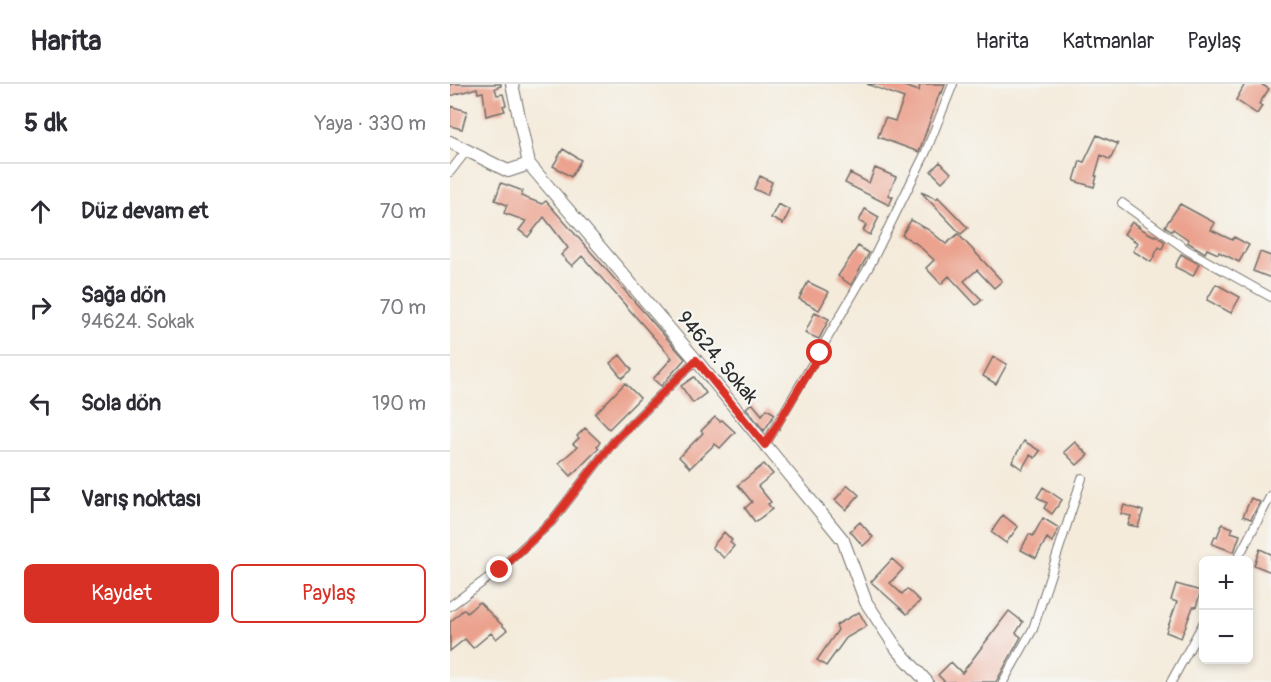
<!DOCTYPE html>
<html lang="tr">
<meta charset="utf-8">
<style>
:root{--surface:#fff;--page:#f7f7f7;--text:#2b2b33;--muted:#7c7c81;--line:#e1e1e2;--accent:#d93025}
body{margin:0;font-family:Pangolin,sans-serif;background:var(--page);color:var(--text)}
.controls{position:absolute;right:18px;bottom:18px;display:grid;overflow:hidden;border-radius:9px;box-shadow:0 3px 9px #0003}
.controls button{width:54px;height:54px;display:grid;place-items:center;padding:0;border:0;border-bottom:2px solid var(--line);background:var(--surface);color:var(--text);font:30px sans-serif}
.stop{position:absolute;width:18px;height:18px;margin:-14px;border:4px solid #d93025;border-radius:50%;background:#fff}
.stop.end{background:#d93025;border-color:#fff;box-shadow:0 2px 6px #0008}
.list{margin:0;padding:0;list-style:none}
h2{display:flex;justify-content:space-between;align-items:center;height:78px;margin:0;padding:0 24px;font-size:26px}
h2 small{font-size:20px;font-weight:400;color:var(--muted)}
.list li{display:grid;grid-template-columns:39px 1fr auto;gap:18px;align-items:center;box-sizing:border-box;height:96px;padding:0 24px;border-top:2px solid var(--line)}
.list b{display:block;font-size:22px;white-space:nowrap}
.list p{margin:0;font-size:20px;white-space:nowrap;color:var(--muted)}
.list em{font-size:20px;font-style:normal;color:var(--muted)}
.actions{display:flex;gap:12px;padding:18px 24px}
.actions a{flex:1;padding:14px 0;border:2px solid var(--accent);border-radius:9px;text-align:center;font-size:21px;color:var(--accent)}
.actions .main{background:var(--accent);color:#fff}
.icon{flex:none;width:33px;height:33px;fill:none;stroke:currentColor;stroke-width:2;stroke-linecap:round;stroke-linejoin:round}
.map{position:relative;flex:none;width:821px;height:598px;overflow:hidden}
header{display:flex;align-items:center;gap:36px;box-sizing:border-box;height:84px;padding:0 30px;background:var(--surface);border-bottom:2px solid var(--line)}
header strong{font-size:28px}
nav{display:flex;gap:33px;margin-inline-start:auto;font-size:21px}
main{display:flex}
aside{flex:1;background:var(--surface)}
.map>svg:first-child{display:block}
</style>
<header>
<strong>Harita</strong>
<nav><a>Harita</a><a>Katmanlar</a><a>Paylaş</a></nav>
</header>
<main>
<aside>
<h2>5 dk<small>Yaya · 330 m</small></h2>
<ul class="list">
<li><svg class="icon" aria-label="ahead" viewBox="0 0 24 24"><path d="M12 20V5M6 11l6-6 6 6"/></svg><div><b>Düz devam et</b></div><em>70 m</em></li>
<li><svg class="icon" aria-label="right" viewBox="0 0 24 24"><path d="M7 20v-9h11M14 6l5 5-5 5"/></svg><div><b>Sağa dön</b><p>94624. Sokak</p></div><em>70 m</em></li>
<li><svg class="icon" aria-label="left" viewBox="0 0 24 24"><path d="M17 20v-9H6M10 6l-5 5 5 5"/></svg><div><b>Sola dön</b></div><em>190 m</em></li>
<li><svg class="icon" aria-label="arrive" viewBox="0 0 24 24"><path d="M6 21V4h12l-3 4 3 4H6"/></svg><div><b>Varış noktası</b></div></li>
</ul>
<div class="actions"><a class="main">Kaydet</a><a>Paylaş</a></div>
</aside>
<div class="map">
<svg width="821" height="598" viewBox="0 0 821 598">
<rect width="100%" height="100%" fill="#f6f6f2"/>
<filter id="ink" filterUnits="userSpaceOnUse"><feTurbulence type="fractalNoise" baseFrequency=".0167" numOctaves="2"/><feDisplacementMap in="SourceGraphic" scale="12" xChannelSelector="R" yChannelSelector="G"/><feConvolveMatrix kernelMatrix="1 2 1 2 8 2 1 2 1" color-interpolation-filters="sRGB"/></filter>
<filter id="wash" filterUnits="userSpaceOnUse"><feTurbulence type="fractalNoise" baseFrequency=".008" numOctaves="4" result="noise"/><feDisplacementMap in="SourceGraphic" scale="24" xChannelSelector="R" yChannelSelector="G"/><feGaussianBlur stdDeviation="1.35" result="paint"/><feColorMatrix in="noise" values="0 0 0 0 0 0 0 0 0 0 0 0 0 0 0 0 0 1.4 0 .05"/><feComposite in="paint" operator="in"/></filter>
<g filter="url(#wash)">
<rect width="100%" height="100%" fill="#f4ebdb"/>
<g id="blocks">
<!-- building -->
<path fill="#eba18d" d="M0,0h51v2l-6,2 2,7 6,-1 3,11 -3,1 2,5 -19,5 -3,-24 -5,1 -1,-5 -27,8z
M417,0h31l21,7 1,-7h25l-3,9 -2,-1 -21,60 -41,-15 7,-19 10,3 9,-23z
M795,0h16l8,5 -10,15 3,2 -5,8 -21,-14z
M0,22l17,5 -5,18 -12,-3z
M647,51l21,9 -8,16 -9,-5 -6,21h2l-3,11 -20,-6 6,-20 4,1z
M113,65l18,11 -10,17 -18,-11z
M490,78l11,11 -9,9 -11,-11z
M425,84l21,9 -8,18 5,2 -4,8 -44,-22 5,-10 19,10z
M310,92l12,6 -5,13 -13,-6z
M51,99l22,8 -2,5 21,8 4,-3 139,158 -24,27 -8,-7 19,-21 -90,-102 -10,10 -11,-11 7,-7 -24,-31 -16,20 -9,-7 7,-9 -22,-8 3,-8 -12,-5z
M471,108l16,7 1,-2 30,31 -7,6z
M328,120l12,6 -7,14 -12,-6z
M730,120l35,19 -4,7 21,10 2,-3 15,8 -10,17 -20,-10 -1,2 -11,-5 -2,4 -18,-11 2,-2 -16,-11 -1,2 -7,-5z
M415,125l14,8 -9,18 -7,-4 3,-6 -7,-4z
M461,136l18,10 17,14 12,-10 44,47 -8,7 -17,-18 -13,11 18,19 -6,5 -27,-29 -8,8 -15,-16 8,-8 -17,-16 -15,-9z
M682,138l7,4 -1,1 16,9 1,-1 10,7 -3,7 -3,-2 -8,15 -18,-11 5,-8 -14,-9z
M408,162l11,7 -18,32 -13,-9z
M810,168l11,4v22l-18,-7z
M731,170l18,10 -6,12 -18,-9z
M358,198l21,10 -10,18 -20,-11z
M766,200l24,13 -9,16 -24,-13z
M365,228l14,7 -10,20 -14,-6z
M170,271l12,15 -10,8 -12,-15z
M543,273l14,7 -11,20 -13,-8z
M244,293l12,16 -13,10 -12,-17z
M175,299l15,15 -31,31 -14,-15z
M302,319l10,12 5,-6 8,5 -11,17 -18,-23z
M265,333l5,4 2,-1 13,12 -15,16 -5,-4 -25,24 -11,-11 24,-24 -2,-2z
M135,344l15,14 -3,4 2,2 -28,28 -12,-13 18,-16 -4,-3 6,-6 -2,-2z
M574,357l16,10 -5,7 -5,-3 -8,14 -10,-7z
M625,358l13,13 -11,10 -13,-13z
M314,380l9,10 -15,12 13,16 -3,2 4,5 -17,13 -10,-14 7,-6 -14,-17z
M398,401l11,10 -13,15 -11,-10z
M593,403l19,13 -10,14 -8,-6 3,-5 -10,-6z
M801,414l9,4 -9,17 -8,-3z
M674,421l19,6 -5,16 -10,-2 3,-9 -10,-2z
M553,431l15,12 -12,16 -15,-11z
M593,434l16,10 -7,14 -5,-4 -11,20 -15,-8 8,-16 4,2z
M410,438l13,15 -10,9 -13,-15z
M772,440l11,4 -2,4 9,3 -6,17 -22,-8 3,-8 2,1z
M274,448l8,8 -2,2 4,4 -10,12 -12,-11z
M810,465l11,5v18l-17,-7z
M442,475l11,10 -13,14 12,11 5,-5 13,12 -13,13 -36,-32z
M726,500l25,7 -5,16h-3l-12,31 -15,-6 11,-30 -6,-2z
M29,518l28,28 -11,9 -5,-6 -18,15 -8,-9 -15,12v-29l14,-13 3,4z
M559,527l14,11 -7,11 5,4 -25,45h-51l-7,-7 13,-13 11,11z
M409,528l8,14 -21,12 -20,28 -9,-6 21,-30 -2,-5z"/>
</g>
</g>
<g filter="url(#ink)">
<use href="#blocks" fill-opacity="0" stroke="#716e69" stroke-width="1.5"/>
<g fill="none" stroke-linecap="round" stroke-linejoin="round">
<defs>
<path id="street" d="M0,88l17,-22
M672,119l65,47 84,47
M315,361l105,-180 55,-111 28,-70
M787,476l34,-65
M0,522l49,-36 53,-49 63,-81 81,-80
M553,598l30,-53 49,-151
M721,598l33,-60"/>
<path id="secondary" d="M62,0l17,80 167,196 147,180 23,62 31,47 30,33
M0,58l58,29 21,-7"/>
</defs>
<!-- street casing -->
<use href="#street" stroke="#716e69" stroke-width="10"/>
<!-- secondary casing -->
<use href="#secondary" stroke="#716e69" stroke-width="14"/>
<!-- street -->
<use href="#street" stroke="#fff" stroke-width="8"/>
<!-- secondary -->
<use href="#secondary" stroke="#fff" stroke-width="12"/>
</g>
</g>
<g fill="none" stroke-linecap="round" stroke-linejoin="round" filter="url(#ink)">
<!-- route -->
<path stroke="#d93025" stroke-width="8" d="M50,486l52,-49 63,-81 81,-80 69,85 55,-92"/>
</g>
<g text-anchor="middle" stroke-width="4.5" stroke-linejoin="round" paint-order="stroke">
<!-- street labels -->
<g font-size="20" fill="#2b2b2b" stroke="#f6f6f2">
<text transform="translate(268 273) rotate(50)" y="7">94624. Sokak</text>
</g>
</g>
</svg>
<div class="controls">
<button>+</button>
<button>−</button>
</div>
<div class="stop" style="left:370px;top:269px"></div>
<div class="stop end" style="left:50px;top:486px"></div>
</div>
</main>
